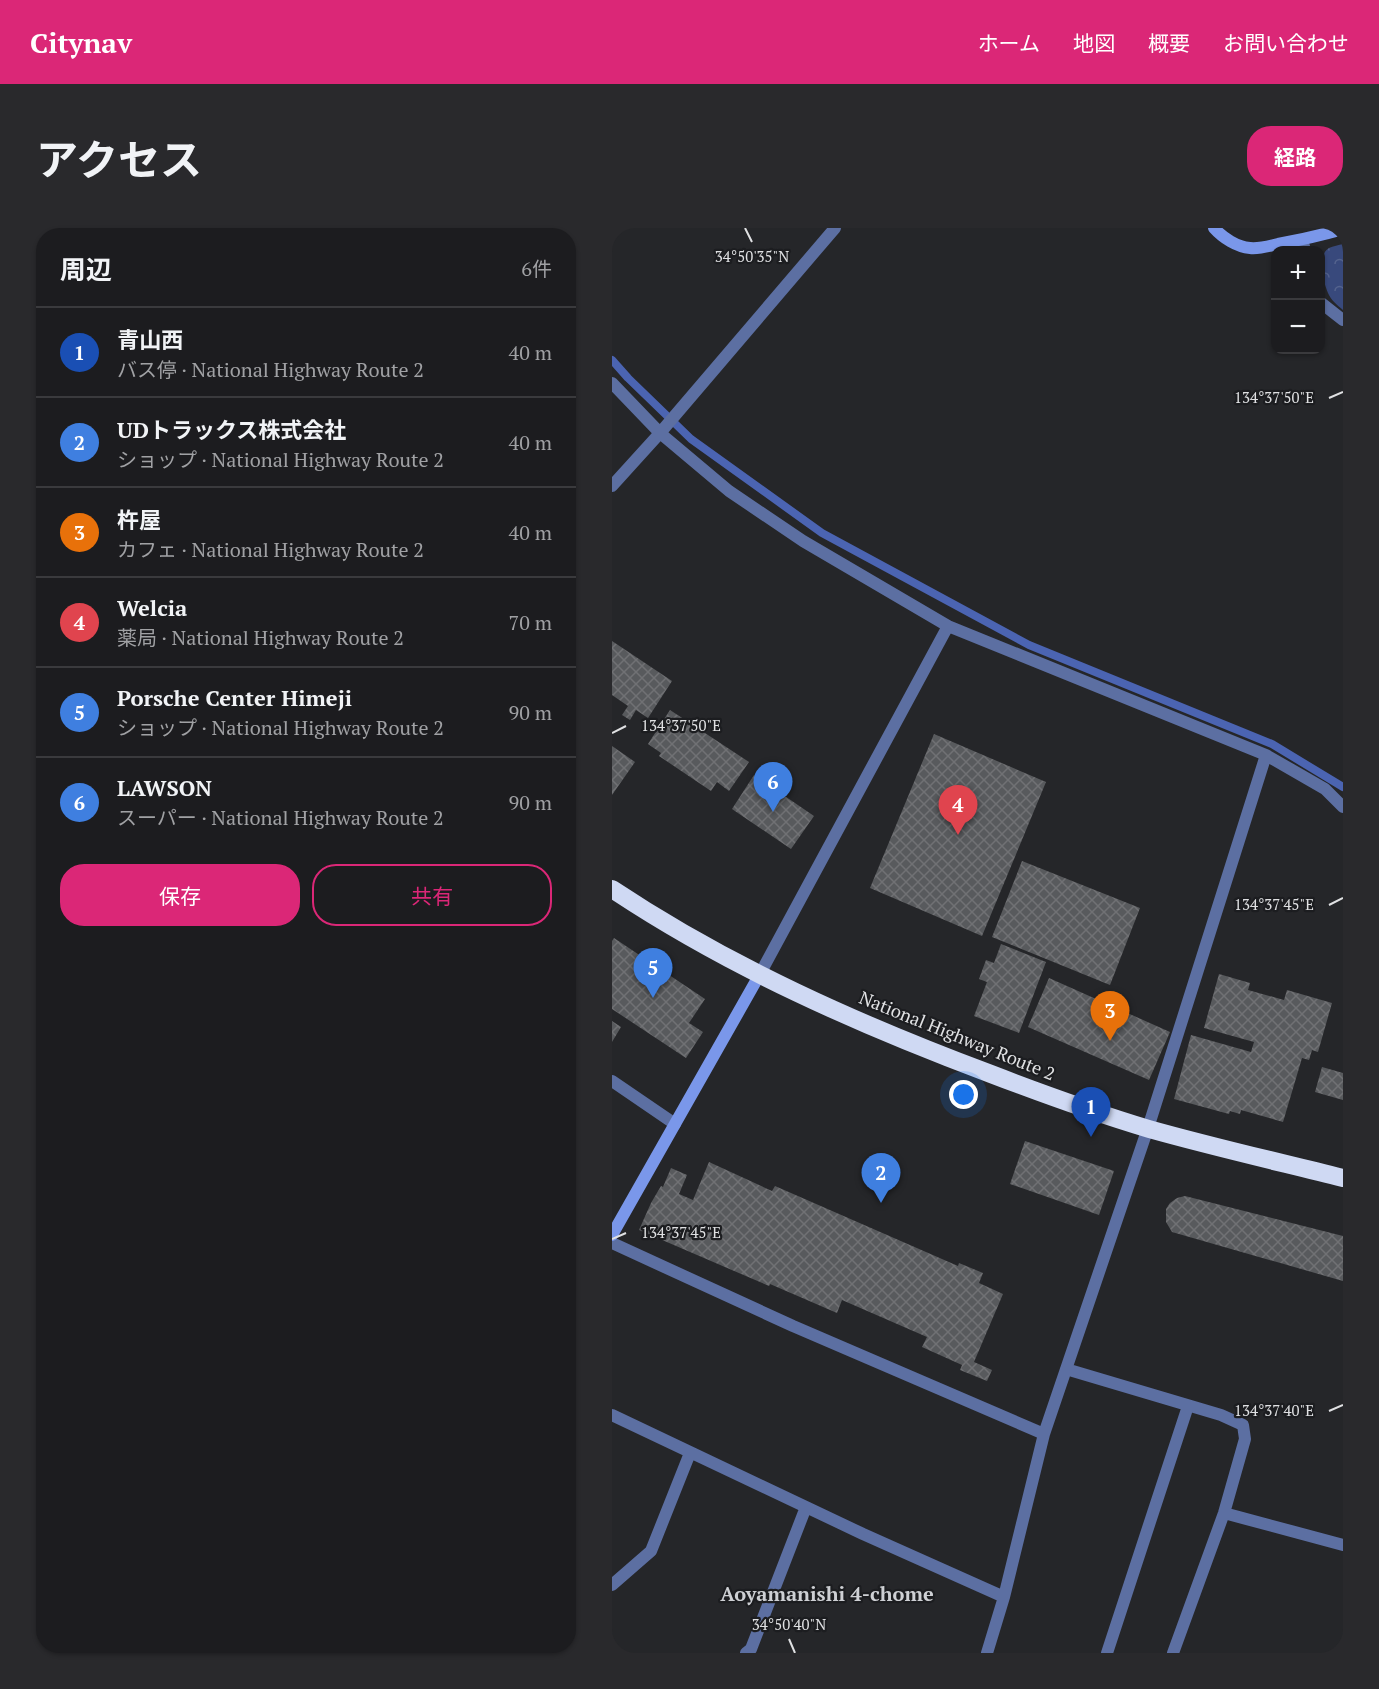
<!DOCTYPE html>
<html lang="ja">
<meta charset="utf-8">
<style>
:root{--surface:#1c1c1f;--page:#29292c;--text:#f1f3f6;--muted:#a0a1a4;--line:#3a3a3d;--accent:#db2777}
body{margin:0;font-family:"PT Serif","Noto Sans JP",serif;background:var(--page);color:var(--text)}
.controls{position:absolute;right:18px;top:18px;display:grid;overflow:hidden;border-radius:12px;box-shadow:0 2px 4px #0004}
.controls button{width:54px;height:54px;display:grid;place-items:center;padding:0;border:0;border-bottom:2px solid var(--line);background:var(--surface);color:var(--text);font:30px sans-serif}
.you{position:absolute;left:352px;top:867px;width:21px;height:21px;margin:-15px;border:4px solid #fff;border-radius:50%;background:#1a73e8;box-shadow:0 0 0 9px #1a73e833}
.badge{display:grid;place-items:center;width:39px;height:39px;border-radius:50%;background:var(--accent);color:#fff;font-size:20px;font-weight:700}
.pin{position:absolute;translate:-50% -50px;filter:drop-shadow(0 2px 3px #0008)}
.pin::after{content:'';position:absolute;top:32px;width:21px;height:18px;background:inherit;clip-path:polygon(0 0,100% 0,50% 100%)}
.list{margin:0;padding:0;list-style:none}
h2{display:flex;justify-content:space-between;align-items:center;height:78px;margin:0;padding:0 24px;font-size:26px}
h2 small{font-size:20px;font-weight:400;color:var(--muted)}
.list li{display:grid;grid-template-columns:39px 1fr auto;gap:18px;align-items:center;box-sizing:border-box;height:90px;padding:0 24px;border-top:2px solid var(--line)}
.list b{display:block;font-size:22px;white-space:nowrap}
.list p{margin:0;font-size:20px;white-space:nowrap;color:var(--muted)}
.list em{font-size:20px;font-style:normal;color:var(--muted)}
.actions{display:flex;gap:12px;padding:18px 24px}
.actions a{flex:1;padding:14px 0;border:2px solid var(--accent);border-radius:24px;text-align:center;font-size:21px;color:var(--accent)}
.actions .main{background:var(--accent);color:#fff}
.map{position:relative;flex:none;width:731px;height:1425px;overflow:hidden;border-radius:24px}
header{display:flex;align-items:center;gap:36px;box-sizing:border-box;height:84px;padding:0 30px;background:var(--accent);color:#fff}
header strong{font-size:28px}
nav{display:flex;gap:33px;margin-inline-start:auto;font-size:21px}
.intro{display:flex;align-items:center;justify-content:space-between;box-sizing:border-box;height:144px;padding:0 36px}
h1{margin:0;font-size:42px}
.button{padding:15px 27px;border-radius:24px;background:var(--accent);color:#fff;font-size:21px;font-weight:700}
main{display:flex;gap:36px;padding:0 36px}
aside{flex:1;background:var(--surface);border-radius:24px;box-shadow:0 2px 4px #0004}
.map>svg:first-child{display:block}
</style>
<header>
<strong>Citynav</strong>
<nav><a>ホーム</a><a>地図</a><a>概要</a><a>お問い合わせ</a></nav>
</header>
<div class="intro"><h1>アクセス</h1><a class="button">経路</a></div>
<main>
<aside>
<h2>周辺<small>6件</small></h2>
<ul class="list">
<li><span class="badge" style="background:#1a4fb4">1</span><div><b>青山西</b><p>バス停 · National Highway Route 2</p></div><em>40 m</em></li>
<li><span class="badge" style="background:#3f7fe0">2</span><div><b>UDトラックス株式会社</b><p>ショップ · National Highway Route 2</p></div><em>40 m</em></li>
<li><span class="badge" style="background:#e8710a">3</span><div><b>杵屋</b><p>カフェ · National Highway Route 2</p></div><em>40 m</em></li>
<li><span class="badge" style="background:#e0444e">4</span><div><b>Welcia</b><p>薬局 · National Highway Route 2</p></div><em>70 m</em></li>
<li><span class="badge" style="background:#3f7fe0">5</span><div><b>Porsche Center Himeji</b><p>ショップ · National Highway Route 2</p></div><em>90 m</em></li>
<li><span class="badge" style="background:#3f7fe0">6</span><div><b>LAWSON</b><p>スーパー · National Highway Route 2</p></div><em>90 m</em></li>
</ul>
<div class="actions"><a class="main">保存</a><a>共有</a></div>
</aside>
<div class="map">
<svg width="731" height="1425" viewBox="0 0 731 1425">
<defs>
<pattern id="park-crowns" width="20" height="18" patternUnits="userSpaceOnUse" patternTransform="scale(1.5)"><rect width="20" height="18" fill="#38497c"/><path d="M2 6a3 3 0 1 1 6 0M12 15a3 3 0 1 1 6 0" fill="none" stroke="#54638e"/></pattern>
<pattern id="building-cross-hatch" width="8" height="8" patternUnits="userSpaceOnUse" patternTransform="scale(1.5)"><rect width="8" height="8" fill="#585a5d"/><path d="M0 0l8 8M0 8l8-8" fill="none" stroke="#707174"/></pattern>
</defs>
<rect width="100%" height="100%" fill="#252629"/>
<!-- park -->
<path fill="url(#park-crowns)" d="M731,16v66c-6,-5 -12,-10 -15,-17 -5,-11 -11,-38 1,-45 4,-2 10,-3 14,-4z"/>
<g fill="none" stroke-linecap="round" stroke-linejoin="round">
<!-- stream -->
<path stroke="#4b64b2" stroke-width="8" d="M0,132l16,18 63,61 131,94 207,112 243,99 71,43"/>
</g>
<!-- building -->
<path fill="url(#building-cross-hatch)" d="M0,413l60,40 -24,37 -12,-8 -6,10 -8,-5 6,-9 -16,-11z
M58,482l79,52 -20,29 -12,-9 -6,9 -52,-35 2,-3 -13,-9z
M322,506l112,48 -64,154 -112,-48z
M0,518l23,16 -23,33z
M142,547l60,41 -23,33 -59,-40z
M410,633l118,47 -30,77 -118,-48z
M2,710l91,61 -16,24 14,9 -17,26 -74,-49v-68z
M389,716l45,18 -27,71 -45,-17 13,-34 -8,-3 7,-19 8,3z
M607,746l31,9 -2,7 36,10 3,-10 45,13 -14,49 -6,-2 -3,10 -7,-2 -19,64 -42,-12 -1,4 -10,-3 -1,3 -55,-15 17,-64 60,17 3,-10 -50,-14z
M437,750l121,54 -21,48 -121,-53z
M0,793l9,6 -9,15z
M710,839l21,6v27l-28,-8z
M413,913l89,30 -15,44 -89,-31z
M97,934l63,29 3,-5 183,80 1,-3 24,10 -4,10 24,11 -29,68 18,8 -5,11 -27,-11 2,-5 -40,-18 5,-10 -85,-37 -5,13 -67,-29 -1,2 -130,-56 12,-27 10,-17 2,1 8,-19 16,7 -8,19 14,6z
M573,968l158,40v45l-171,-49 -6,-10v-13l4,-6 7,-5z"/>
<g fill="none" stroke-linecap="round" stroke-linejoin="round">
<!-- lane -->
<path stroke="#5c6fa2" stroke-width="12" d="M0,853l63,43"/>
<!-- street -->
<path stroke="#5c6fa2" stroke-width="12" d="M690,12l3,10
M708,74l23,18
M0,155l48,50 69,58 74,50 145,85 318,129 59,34 18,18
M0,258l48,-53 175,-205
M148,746l188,-348
M0,1015l181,83 251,108
M454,1141l155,46 22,10 2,14 -21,74 -51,140
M0,1187l251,119 141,63
M612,1285l119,32
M0,1357l39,-34 39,-98
M134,1425l5,-4 55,-142
M375,1425l17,-56 40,-163 104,-306 118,-373
M495,1425l81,-247"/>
<!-- secondary -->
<path stroke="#7a97ea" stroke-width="12" d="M602,0c9,10 23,19 36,20 10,1 19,-2 28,-4 22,-4 44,-9 65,-15
M0,1007l148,-261"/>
<!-- highway -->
<path stroke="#cfd9f3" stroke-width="18" d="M0,661c117,78 248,136 379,185 52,20 105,39 158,55 64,18 130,33 194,49"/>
</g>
<!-- ticks -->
<path fill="none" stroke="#e0e1e3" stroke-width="2" d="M133,0l7,14M717,170l14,-6M0,505l14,-7M717,677l14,-7M0,1011l14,-6M717,1183l14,-6M177,1411l6,14"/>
<g text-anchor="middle" stroke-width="4.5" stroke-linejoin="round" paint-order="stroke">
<!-- street labels -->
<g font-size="18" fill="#e0e1e3" stroke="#1c1d20">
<text transform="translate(345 808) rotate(22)" y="6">National Highway Route 2</text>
</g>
<!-- neighbourhood labels -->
<g font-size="20" font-weight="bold" fill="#ced0d4" stroke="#1c1d20">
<text x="215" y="1373">Aoyamanishi 4-chome</text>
</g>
</g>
<g font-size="15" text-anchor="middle" fill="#e0e1e3" stroke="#1c1d20" stroke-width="4.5" stroke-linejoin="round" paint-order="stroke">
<text x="140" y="34">34°50'35"N</text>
<text x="662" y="175">134°37'50"E</text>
<text x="69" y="503">134°37'50"E</text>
<text x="662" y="682">134°37'45"E</text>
<text x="69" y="1010">134°37'45"E</text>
<text x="662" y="1188">134°37'40"E</text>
<text x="177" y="1402">34°50'40"N</text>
</g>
</svg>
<div class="controls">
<button>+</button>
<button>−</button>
</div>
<div class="you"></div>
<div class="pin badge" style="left:479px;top:909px;background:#1a4fb4">1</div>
<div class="pin badge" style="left:269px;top:975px;background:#3f7fe0">2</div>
<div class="pin badge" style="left:498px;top:813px;background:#e8710a">3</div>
<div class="pin badge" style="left:346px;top:607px;background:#e0444e">4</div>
<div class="pin badge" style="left:41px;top:770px;background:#3f7fe0">5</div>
<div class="pin badge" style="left:161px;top:584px;background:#3f7fe0">6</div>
</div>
</main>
